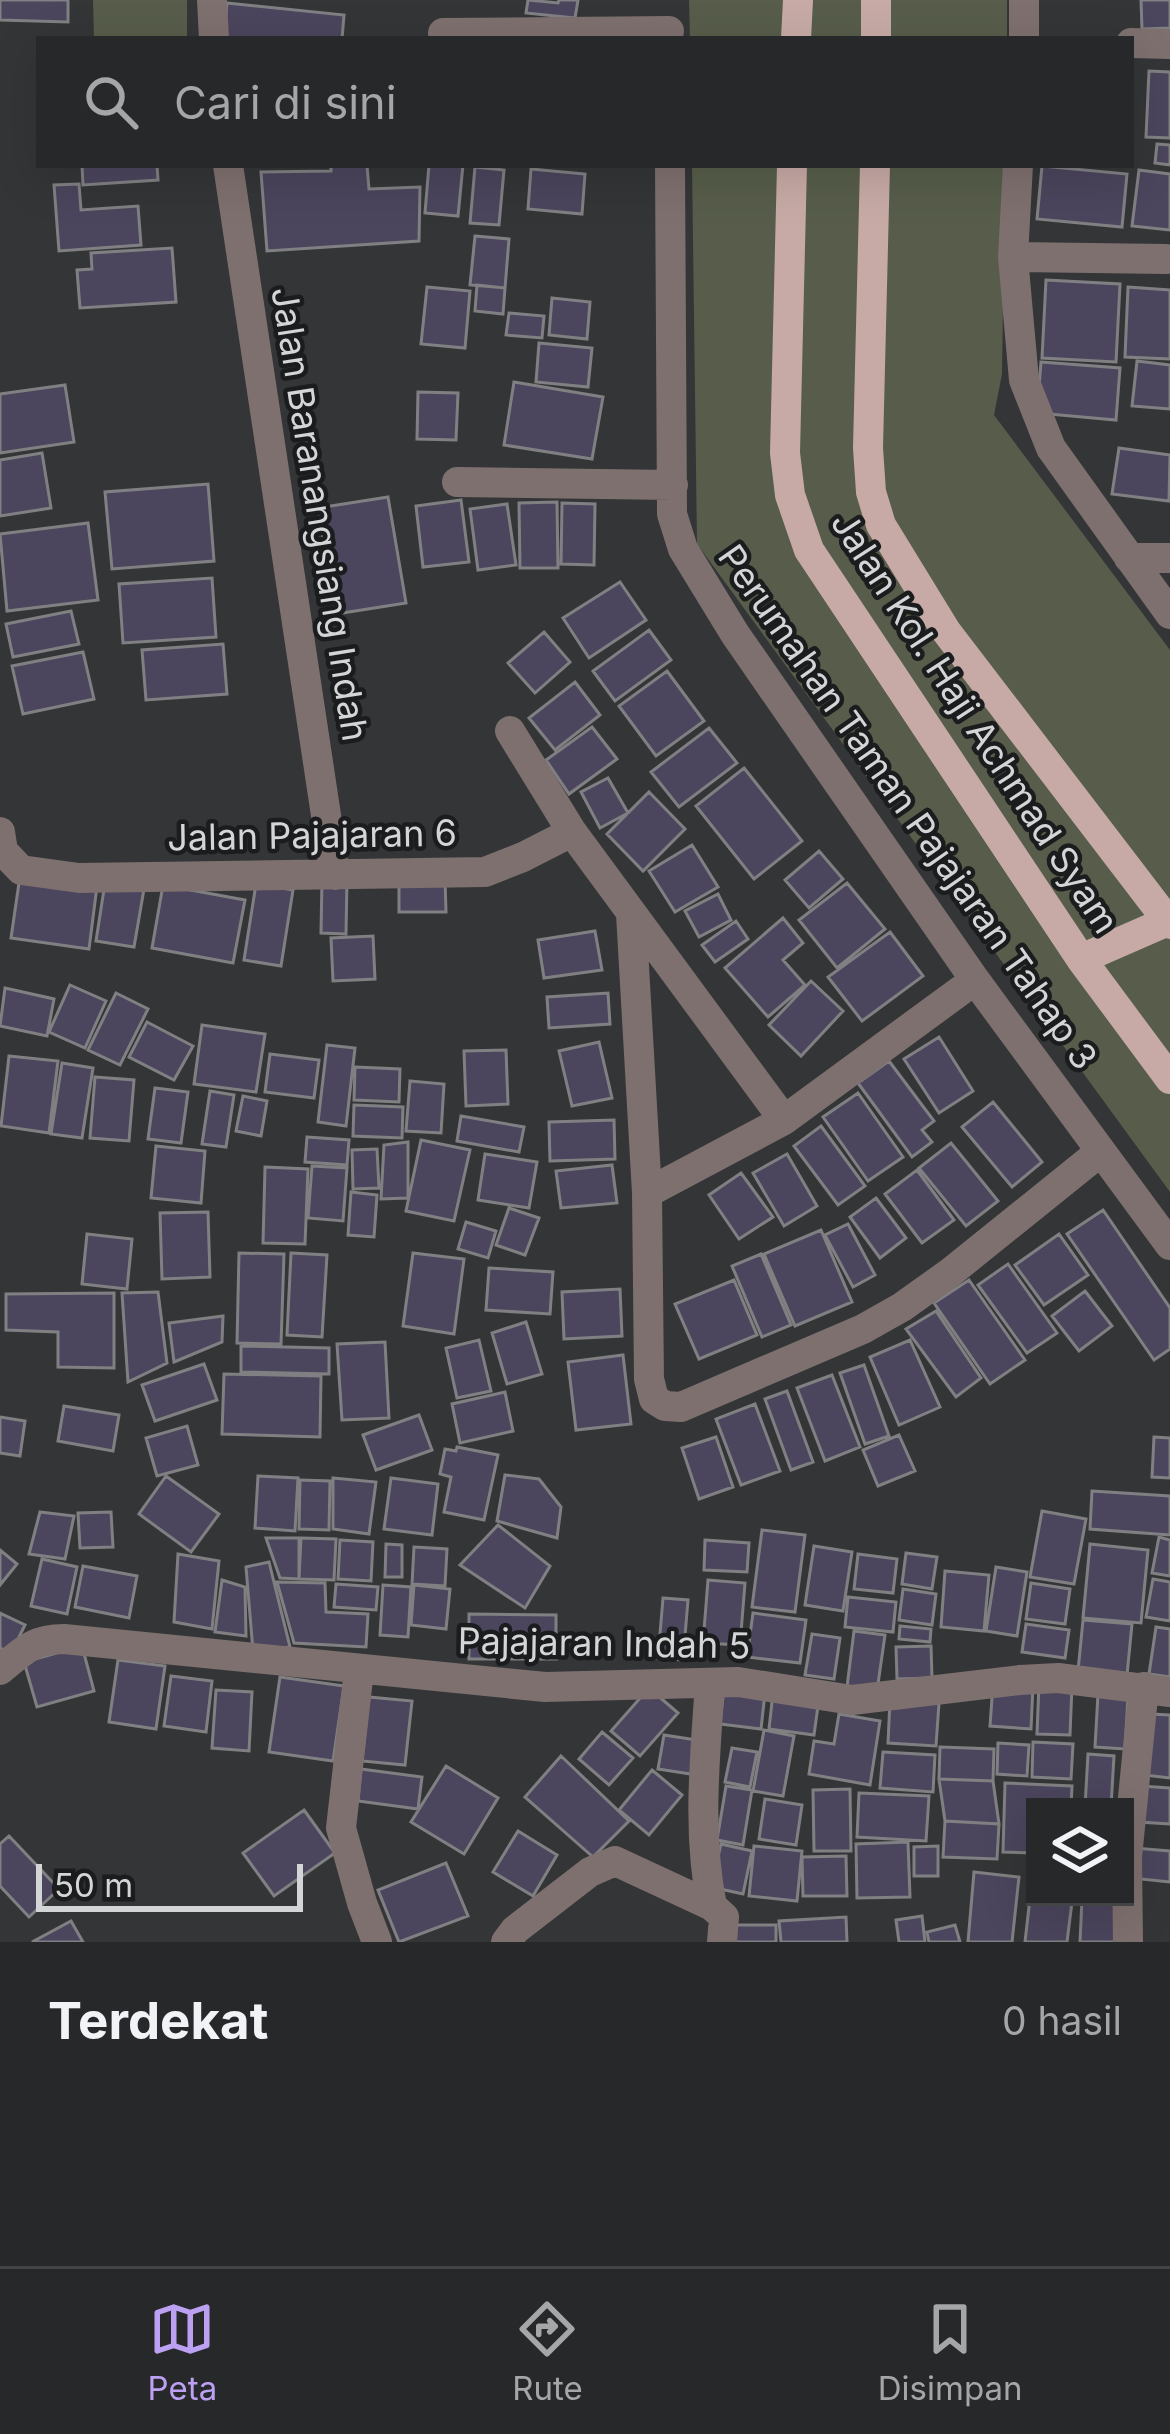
<!DOCTYPE html>
<html lang="id">
<style>
:root{--surface:#262829;--page:#2e3031;--text:#f1f3f6;--muted:#a4a6a8;--line:#424446;--accent:#bca0f2}
body{margin:0;font-family:Inter,sans-serif;background:var(--page);color:var(--text)}
.controls{position:absolute;right:36px;bottom:36px;display:grid;overflow:hidden;border-radius:0px;box-shadow:0 12px 48px #0002}
.controls button{width:108px;height:108px;display:grid;place-items:center;padding:0;border:0;border-bottom:3px solid var(--line);background:var(--surface);color:var(--text);font:60px sans-serif}
.scale{position:absolute;left:36px;bottom:30px;width:267px;box-sizing:border-box;padding-left:12px;border:6px solid #d4d5d7;border-top:0;font-size:33px;line-height:42px;white-space:nowrap;color:#d4d5d7;-webkit-text-stroke:9px #1b1c1d;paint-order:stroke}
.list{margin:0;padding:0;list-style:none}
h2{display:flex;justify-content:space-between;align-items:center;height:156px;margin:0;padding:0 48px;font-size:51px}
h2 small{font-size:39px;font-weight:400;color:var(--muted)}
.icon{flex:none;width:66px;height:66px;fill:none;stroke:currentColor;stroke-width:2;stroke-linecap:round;stroke-linejoin:round}
.map{position:relative;flex:none;width:1170px;height:1942px;overflow:hidden}
.search{position:absolute;background:var(--surface);box-shadow:0 12px 48px #0002;left:36px;right:36px;top:36px;height:132px;display:flex;align-items:center;gap:30px;box-sizing:border-box;padding:0 42px;border-radius:0px;color:var(--muted);font-size:45px}
.sheet{height:324px;background:var(--surface)}
nav{display:flex;justify-content:space-around;align-items:center;box-sizing:border-box;height:168px;border-top:3px solid var(--line);background:var(--surface);font-size:33px;color:var(--muted)}
nav a{display:grid;justify-items:center;gap:6px}
nav .on{color:var(--accent)}
.map>svg:first-child{display:block}
</style>
<div class="map">
<svg width="1170" height="1942" viewBox="0 0 1170 1942">
<rect width="100%" height="100%" fill="#333537"/>
<!-- green -->
<path fill="#575d4a" d="M93,0h94v39h-93z
M689,0h318v39h-317z
M692,165h313l-3,209 -8,41 176,235v542l-473,-648z"/>
<!-- building -->
<path fill="#4b455d" stroke="#808083" stroke-width="3" d="M0,0h68v22l-68,-2z
M528,0l30,3 1,-3h19l-3,18 -49,-5z
M1141,0h29v28l-28,1z
M227,3l117,12 -2,24h-118z
M1149,71l21,1v66l-24,-1z
M1157,144l13,1v20l-15,-2z
M82,165h75l1,15 -75,5z
M331,165h36l2,24 51,-2 -1,54 -152,10 -6,-79 70,-1z
M429,165h34l-5,51 -33,-3z
M1042,166l85,8 -5,53 -85,-8z
M475,167l29,3 -5,55 -29,-2z
M531,169l54,5 -3,40 -54,-5z
M1139,170l31,4v56l-38,-4z
M79,184l2,26 57,-4 3,39 -82,6 -5,-66z
M475,236l34,3 -4,49 -35,-3z
M172,248l4,54 -96,6 -3,-38 15,-1 -1,-16z
M1046,280l74,4 -4,78 -74,-4z
M477,285l28,3 -2,26 -28,-3z
M427,287l43,4 -5,57 -44,-4z
M1128,287l42,3v69l-45,-2z
M552,298l38,4 -3,37 -38,-4z
M509,313l35,3 -2,22 -36,-3z
M539,343l53,5 -4,39 -52,-5z
M1137,361l33,4v44l-38,-3z
M1041,362l79,6 -4,52 -79,-7z
M514,382l89,15 -11,62 -88,-14z
M65,385l9,57 -74,11v-59z
M418,392l40,1 -2,47 -39,-1z
M1119,448l51,7 -1,46 -57,-7z
M42,453l9,55 -51,8v-56z
M208,484l6,77 -102,8 -7,-77z
M388,497l18,106 -70,11 -18,-106z
M461,500l8,62 -46,5 -7,-61z
M557,502l1,66h-38l-1,-65z
M562,503l33,1 -1,61 -33,-1z
M507,504l9,61 -38,5 -8,-61z
M88,523l10,77 -91,11 -7,-77z
M212,578l4,59 -93,6 -4,-59z
M620,582l26,38 -57,38 -26,-40z
M71,611l8,33 -66,13 -7,-33z
M649,630l22,30 -56,41 -22,-30z
M544,632l26,30 -35,31 -27,-30z
M223,644l4,50 -81,6 -4,-50z
M83,652l11,47 -71,15 -11,-48z
M667,671l37,50 -48,35 -37,-50z
M575,682l25,33 -45,35 -26,-32z
M592,727l25,32 -48,35 -23,-34z
M709,728l28,35 -58,44 -28,-35z
M744,768l58,73 -48,38 -58,-73z
M608,778l20,35 -28,15 -19,-36z
M649,792l36,37 -42,42 -36,-37z
M692,845l26,42 -43,25 -26,-41z
M819,851l24,28 -34,29 -24,-28z
M20,876l77,10 -8,63 -78,-11z
M322,878l25,1 -1,55 -25,-1z
M399,879h46l1,33h-47z
M105,883l39,6 -10,58 -38,-6z
M847,883l38,46 -48,39 -38,-48z
M256,884l37,6 -12,76 -37,-6z
M163,885l82,15 -12,63 -81,-15z
M718,894l13,26 -32,17 -14,-26z
M783,918l20,25 -20,17 22,25 -37,32 -43,-49z
M736,921l12,18 -33,23 -13,-17z
M595,931l7,39 -58,8 -6,-38z
M890,932l33,44 -61,45 -34,-44z
M373,936l2,43 -42,2 -2,-43z
M811,981l32,30 -42,45 -32,-31z
M70,985l36,16 -21,47 -36,-16z
M5,988l49,11 -7,37 -47,-10z
M116,993l32,16 -28,56 -32,-15z
M608,993l2,31 -61,4 -2,-31z
M147,1022l46,24 -19,34 -45,-23z
M202,1025l63,9 -9,58 -62,-8z
M939,1037l34,54 -34,22 -35,-54z
M599,1042l13,56 -40,8 -13,-55z
M327,1045l28,3 -9,78 -28,-4z
M506,1050l2,54 -42,2 -2,-55z
M270,1054l49,6 -5,38 -49,-6z
M9,1056l49,5 -9,72 -48,-7z
M889,1061l45,60 -12,9 10,12 -20,15 -54,-74z
M62,1063l31,5 -11,70 -31,-4z
M355,1067l45,2 -1,33 -45,-2z
M95,1077l39,3 -5,61 -39,-3z
M410,1081l34,3 -3,49 -35,-2z
M155,1088l33,4 -7,51 -33,-4z
M210,1091l24,4 -8,52 -24,-3z
M858,1093l45,64 -35,24 -45,-64z
M243,1096l24,5 -6,35 -25,-5z
M993,1102l49,60 -30,25 -50,-60z
M354,1105l49,2 -1,31 -49,-2z
M461,1116l63,11 -5,25 -62,-11z
M614,1120l1,39 -65,2 -1,-39z
M821,1126l44,60 -27,19 -44,-59z
M307,1137l42,3 -2,25 -42,-3z
M421,1140l49,10 -16,71 -48,-10z
M408,1142v56l-27,1 3,-54z
M951,1143l47,58 -32,25 -47,-58z
M156,1146l49,5 -4,52 -50,-5z
M377,1149l2,39 -26,1 -1,-39z
M485,1154l52,8 -8,46 -51,-8z
M787,1154l30,52 -33,20 -31,-53z
M612,1165l5,38 -56,5 -5,-37z
M312,1166l35,2 -4,53 -35,-3z
M265,1167l43,2 -3,75 -42,-1z
M917,1170l37,50 -32,23 -37,-49z
M741,1173l32,44 -34,22 -30,-44z
M351,1192l26,3 -3,42 -26,-2z
M876,1198l30,40 -26,20 -30,-41z
M509,1208l30,10 -14,37 -29,-10z
M1103,1210l67,98v41l-16,11 -87,-126z
M208,1212l2,65 -48,2 -2,-66z
M466,1222l30,9 -8,27 -30,-9z
M848,1224l27,51 -22,12 -28,-52z
M821,1230l31,72 -57,24 -31,-72z
M87,1234l45,5 -5,50 -45,-5z
M1059,1234l29,41 -44,30 -29,-40z
M239,1253l45,1 -3,90 -44,-1z
M291,1253l36,2 -5,82 -35,-2z
M413,1253l51,6 -10,75 -51,-8z
M761,1254l30,71 -29,12 -30,-71z
M1008,1264l49,69 -30,20 -49,-68z
M489,1268l64,4 -3,42 -64,-4z
M734,1280l23,55 -58,24 -24,-55z
M969,1280l56,80 -35,24 -56,-81z
M620,1289l2,47 -58,3 -2,-47z
M1085,1291l27,35 -33,25 -27,-35z
M158,1292l9,71 -39,19 -6,-89z
M114,1293v75l-56,-1v-35l-52,-2v-36z
M936,1311l45,67 -25,19 -50,-68z
M223,1316l-1,26 -48,20 -5,-39z
M526,1322l16,52 -35,10 -15,-51z
M479,1340l12,51 -34,7 -11,-50z
M910,1340l30,67 -41,18 -29,-68z
M385,1342l4,76 -47,2 -5,-76z
M241,1346l88,2v26l-88,-2z
M623,1355l8,69 -55,6 -8,-68z
M204,1364l13,36 -62,21 -13,-36z
M864,1365l25,71 -24,8 -25,-71z
M224,1374l97,2 -1,61 -98,-3z
M832,1375l28,72 -35,14 -28,-73z
M787,1391l26,71 -22,8 -26,-71z
M505,1392l8,39 -53,12 -8,-39z
M755,1404l25,67 -39,14 -25,-66z
M64,1406l55,9 -6,36 -55,-10z
M419,1415l13,35 -56,20 -13,-35z
M0,1417l25,4 -5,35 -20,-3z
M187,1426l11,39 -41,11 -11,-38z
M899,1435l16,36 -37,15 -15,-36z
M716,1437l17,50 -34,12 -17,-51z
M1154,1437l16,1v40l-18,-1z
M457,1447l41,8 -14,65 -40,-8 7,-35 -11,-3 5,-25 11,2z
M505,1475l34,4 22,28 -4,31 -60,-17z
M166,1476l53,38 -28,38 -52,-38z
M258,1476l40,2 -3,53 -40,-3z
M333,1478l43,4 -7,52 -36,-5z
M391,1478l47,6 -6,51 -48,-6z
M300,1480l30,1 -1,49 -30,-1z
M1092,1491l78,5v39l-80,-6z
M1042,1511l44,8 -12,65 -44,-7z
M40,1512l34,4 -9,43 -36,-5z
M111,1512l2,35 -33,1 -2,-35z
M498,1525l52,41 -25,42 -65,-43z
M762,1530l43,5 -10,77 -43,-5z
M1159,1537l11,3v36l-18,-3z
M266,1538h33v41l-19,-1z
M301,1538l35,1 -2,41 -35,-1z
M340,1540l33,2 -2,39 -33,-2z
M705,1540l44,3 -2,29 -43,-2z
M386,1544l16,1v32h-17z
M1090,1544l58,6 -7,73 -58,-5z
M814,1546l38,6 -9,59 -38,-6z
M414,1547l33,2 -2,37 -33,-2z
M0,1550l17,14 -17,21z
M906,1553l31,4 -5,32 -30,-5z
M178,1554l41,7 -7,68 -38,-7z
M858,1554l39,5 -4,34 -39,-4z
M42,1559l35,8 -10,47 -36,-8z
M269,1562l21,85 -37,4 -7,-84z
M83,1566l54,10 -8,42 -54,-11z
M996,1567l31,5 -10,64 -31,-5z
M945,1571l44,4 -5,56 -43,-4z
M1153,1579l17,3v39l-24,-4z
M222,1580l23,7 1,49 -31,-4z
M708,1580l37,3 -5,62 -37,-2z
M277,1582l48,1 1,29 42,2 -2,33 -72,-4z
M1031,1583l39,6 -5,35 -39,-5z
M336,1584l42,3 -2,23 -42,-3z
M383,1585l28,2 -3,50 -28,-2z
M414,1585l36,4 -4,40 -35,-4z
M903,1589l33,5 -4,31 -33,-5z
M848,1597l48,5 -3,30 -48,-5z
M663,1598l25,2 -5,60 -25,-2z
M0,1613l25,12 -14,28 -11,-5z
M753,1613l53,7 -6,43 -53,-6z
M469,1614l87,1v44h-87z
M1083,1620l49,4 -5,51 -49,-4z
M1026,1624l43,6 -4,28 -43,-6z
M900,1626l31,3 -1,13 -31,-3z
M1156,1627l14,2v48l-21,-3z
M854,1631l31,4 -8,56 -30,-4z
M812,1634l28,4 -6,41 -29,-4z
M82,1646l12,45 -57,16 -13,-45z
M931,1646l1,32 -35,1 -1,-32z
M118,1660l47,6 -9,63 -47,-7z
M171,1676l41,5 -6,51 -42,-6z
M280,1677l64,9 -11,75 -64,-9z
M993,1684l40,2 -2,43 -41,-3z
M1039,1684l33,1 -2,50 -33,-1z
M649,1688l29,25 -38,43 -29,-25z
M724,1688l41,5 -4,36 -41,-5z
M216,1690l36,2 -3,59 -37,-3z
M773,1693l46,6 -5,36 -45,-6z
M1098,1694l30,2 -3,53 -30,-2z
M369,1697l43,4 -7,64 -43,-4z
M890,1700l49,3 -3,43 -48,-3z
M839,1714l41,7 -10,64 -61,-11 5,-33 20,3z
M1151,1714l19,1v63l-26,-3z
M764,1730l30,6 -11,60 -30,-5z
M602,1732l31,26 -24,27 -30,-26z
M664,1735l39,6 -6,34 -39,-6z
M1033,1742l40,2 -2,35 -39,-2z
M998,1743l31,2 -2,31 -30,-2z
M940,1747l54,2 -1,32 -54,-2z
M732,1748l25,4 -7,35 -25,-5z
M883,1752l52,3 -2,37 -53,-4z
M1088,1754l26,2 -3,51h-26z
M561,1756l68,65 -36,36 -68,-60z
M446,1766l52,32 -34,56 -53,-32z
M361,1769l61,8 -4,32 -60,-8z
M652,1770l30,25 -33,40 -30,-25z
M939,1779l54,2 6,43 -54,-3z
M1005,1783l67,3 -1,21h-36l-3,46 -29,-1z
M726,1786l26,4 -9,55 -26,-5z
M1141,1786l29,2v36l-31,-2z
M850,1789l1,62h-37l-1,-61z
M859,1793l70,3 -3,45 -69,-4z
M765,1799l37,6 -6,40 -37,-6z
M304,1810l31,43 -61,43 -31,-43z
M945,1821l54,3 -2,35 -54,-2z
M518,1831l39,24 -24,41 -40,-24z
M9,1836l50,53 -30,28 -29,-31v-42z
M908,1842l2,55 -53,1 -1,-54z
M721,1844l31,7 -9,43 -32,-7z
M754,1846l48,5 -5,50 -48,-5z
M938,1846v30h-24v-29z
M1134,1848l36,3v31l-39,-4z
M846,1856l1,40h-44l-1,-39z
M446,1863l22,53 -69,26 -21,-52z
M974,1872l45,5 -7,65h-44z
M1030,1898l42,4 -5,40h-42z
M1082,1899l44,2 -1,41h-45z
M922,1916l3,26h-26l-3,-22z
M846,1917l1,25h-66l-2,-21z
M71,1921l12,21h-51z
M729,1925h47v17h-47z
M955,1925l5,17h-31l-2,-10z"/>
<g fill="none" stroke-linecap="round" stroke-linejoin="round">
<!-- minor -->
<path stroke="#7e706e" stroke-width="30" d="M212,0l2,39
M1024,0v39
M443,33l226,-2
M1131,43l39,1
M228,165l107,710
M670,165l2,349 11,35 52,85 240,346 195,265
M1018,165l-5,92 11,123 27,68 119,166
M1013,257l153,2
M457,482l216,3
M1129,558h41
M510,731l62,101
M0,832l3,19 18,19 58,8 406,-6 38,-15 49,-25 212,288
M631,914l16,279 2,186 5,20 11,7 16,1 182,-78 39,-22 49,-35 149,-120
M647,1193l137,-73 191,-140
M0,1670c23,-19 33,-31 64,-31l481,48 193,-5 114,18 168,-20 38,-2 112,14
M359,1670l-18,158 21,75 15,39
M710,1683c-5,74 -13,149 2,223
M506,1942l9,-12 75,-58 25,-11 97,45 12,11 -2,25
M1128,1942l-1,-85 17,-170"/>
<!-- major -->
<path stroke="#c7aaa6" stroke-width="30" d="M796,39l2,-39
M876,39v-39
M792,165l-7,288 5,42 19,55 272,409 89,120
M875,165l-7,283 3,44 10,33 65,106 224,293
M1081,959l87,-38"/>
</g>
<g text-anchor="middle" stroke-width="9" stroke-linejoin="round" paint-order="stroke">
<!-- street labels -->
<g font-size="36" fill="#d4d5d7" stroke="#1b1c1d">
<text transform="translate(320 514) rotate(81)" y="13">Jalan Baranangsiang Indah</text>
<text transform="translate(975 722) rotate(57)" y="13">Jalan Kol. Haji Achmad Syam</text>
<text transform="translate(908 807) rotate(55)" y="13">Perumahan Taman Pajajaran Tahap 3</text>
<text transform="translate(312 835) rotate(-1)" y="13">Jalan Pajajaran 6</text>
<text transform="translate(604 1643) rotate(1)" y="13">Pajajaran Indah 5</text>
</g>
</g>
</svg>
<div class="controls">
<button><svg class="icon" aria-label="layers" viewBox="0 0 24 24"><path d="M12 4l9 5-9 5-9-5zM3 14l9 5 9-5"/></svg></button>
</div>
<div class="scale">50 m</div>
<div class="search"><svg class="icon" aria-label="search" viewBox="0 0 24 24"><circle cx="10" cy="10" r="6"/><path d="M15 15l6 6"/></svg>Cari di sini</div>
</div>
<section class="sheet">
<h2>Terdekat<small>0 hasil</small></h2>
<ul class="list">
</ul>
</section>
<nav>
<a class="on"><svg class="icon" aria-label="map" viewBox="0 0 24 24"><path d="M3 6l6-2 6 2 6-2v14l-6 2-6-2-6 2zM9 4v14M15 6v14"/></svg>Peta</a>
<a><svg class="icon" aria-label="directions" viewBox="0 0 24 24"><path d="M12 3l9 9-9 9-9-9zM9 14v-3h6M13 9l2 2-2 2"/></svg>Rute</a>
<a><svg class="icon" aria-label="saved" viewBox="0 0 24 24"><path d="M7 4h10v16l-5-4-5 4z"/></svg>Disimpan</a>
</nav>
